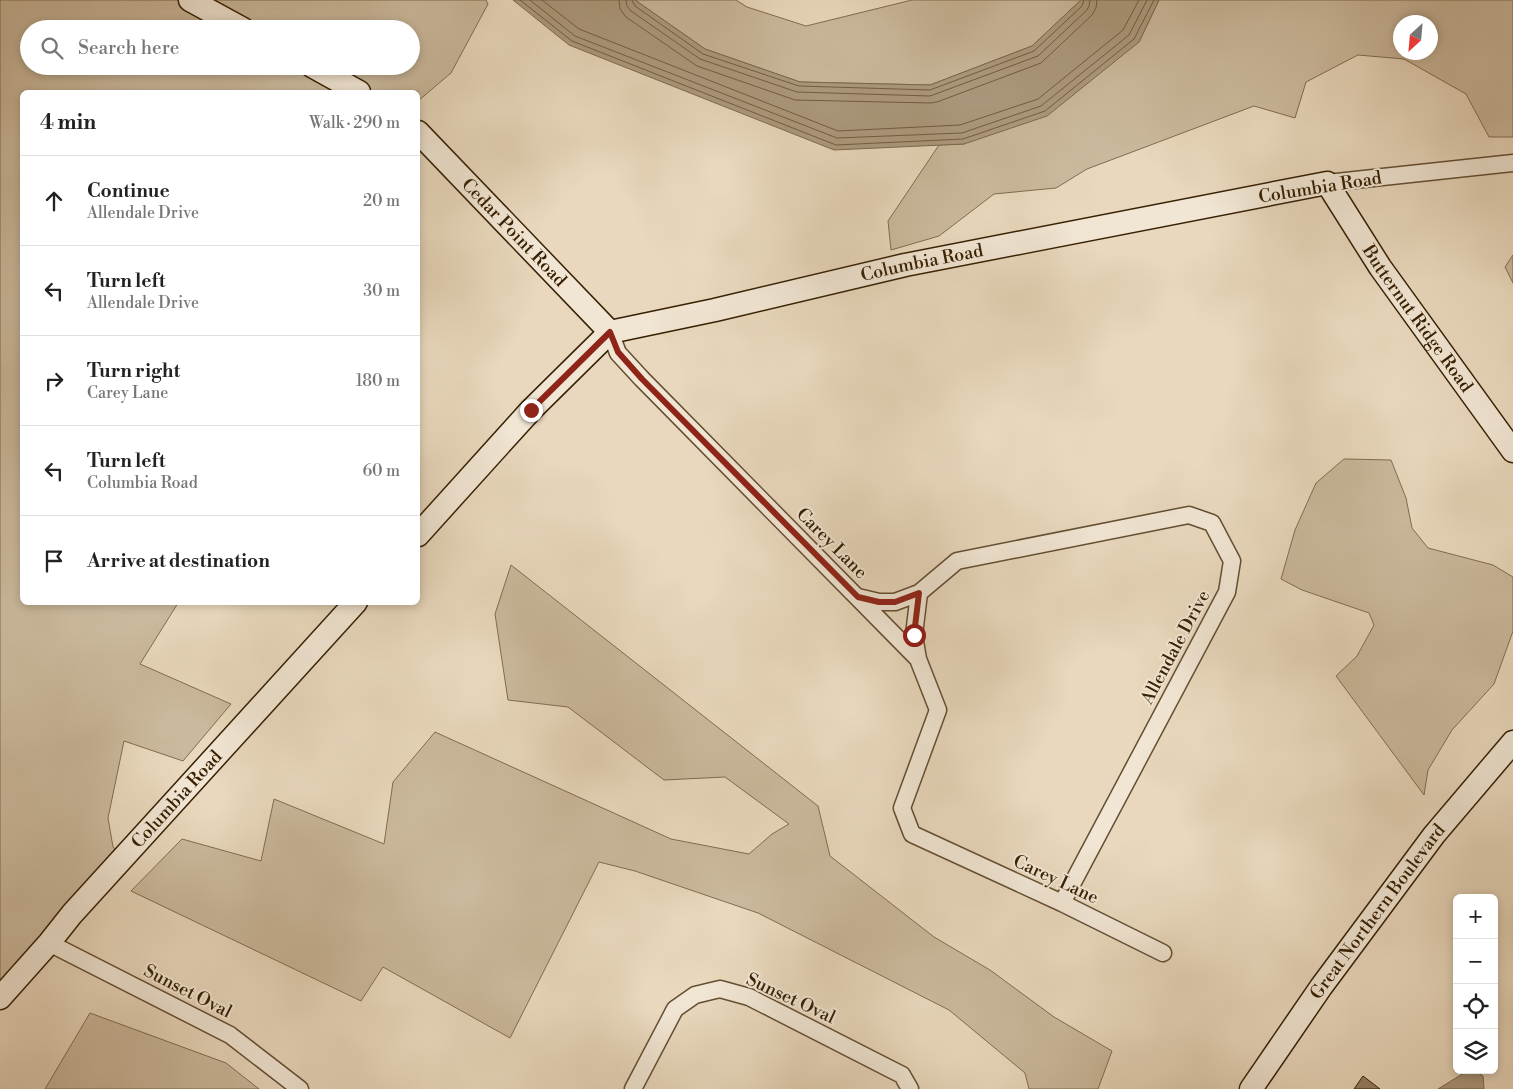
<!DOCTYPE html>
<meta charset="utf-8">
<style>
:root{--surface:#fff;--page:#f6f6f6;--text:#222;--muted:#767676;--line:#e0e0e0}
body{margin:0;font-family:"Libre Bodoni",serif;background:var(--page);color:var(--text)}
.controls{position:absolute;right:15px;bottom:15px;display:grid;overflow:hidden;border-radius:8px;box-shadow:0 2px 8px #0003}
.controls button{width:45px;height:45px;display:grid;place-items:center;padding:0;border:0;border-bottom:1px solid var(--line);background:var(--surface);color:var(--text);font:25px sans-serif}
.compass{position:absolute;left:1393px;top:15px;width:45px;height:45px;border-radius:50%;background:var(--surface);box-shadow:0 2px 8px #0003;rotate:206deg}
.stop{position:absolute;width:15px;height:15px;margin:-11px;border:4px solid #8f2418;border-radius:50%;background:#fff}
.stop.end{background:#8f2418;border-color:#fff;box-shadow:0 1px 5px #0008}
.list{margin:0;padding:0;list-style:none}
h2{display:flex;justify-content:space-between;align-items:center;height:65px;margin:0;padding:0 20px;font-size:21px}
h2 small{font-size:16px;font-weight:400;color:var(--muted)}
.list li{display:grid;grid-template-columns:32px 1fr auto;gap:15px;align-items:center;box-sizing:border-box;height:90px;padding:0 20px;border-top:1px solid var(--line)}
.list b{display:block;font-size:19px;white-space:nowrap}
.list p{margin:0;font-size:16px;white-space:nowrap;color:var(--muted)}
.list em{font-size:16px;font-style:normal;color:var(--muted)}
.icon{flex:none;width:28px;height:28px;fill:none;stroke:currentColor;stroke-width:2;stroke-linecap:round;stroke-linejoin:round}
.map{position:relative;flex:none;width:1513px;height:1089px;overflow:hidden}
.search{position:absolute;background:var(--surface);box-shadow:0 2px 8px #0003;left:20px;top:20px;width:400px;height:55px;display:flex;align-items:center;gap:12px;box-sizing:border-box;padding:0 18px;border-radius:28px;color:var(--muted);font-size:19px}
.panel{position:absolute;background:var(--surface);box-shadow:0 2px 8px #0003;left:20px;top:90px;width:400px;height:515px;border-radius:8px}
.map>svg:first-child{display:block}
</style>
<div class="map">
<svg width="1513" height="1089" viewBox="0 0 1513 1089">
<rect width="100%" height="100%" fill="#e9d8bd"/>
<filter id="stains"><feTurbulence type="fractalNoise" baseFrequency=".004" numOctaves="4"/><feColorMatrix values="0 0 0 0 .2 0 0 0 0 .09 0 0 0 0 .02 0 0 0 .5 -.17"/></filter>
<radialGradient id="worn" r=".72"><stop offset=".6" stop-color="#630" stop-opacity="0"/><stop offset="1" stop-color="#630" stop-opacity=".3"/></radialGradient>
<!-- green -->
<path fill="#cbb99d" stroke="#816c50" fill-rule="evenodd" d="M0,0h486l2,4 -37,69 -33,28v-9h-396v510l156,1 -38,61 91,40 -48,57 -59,-20 -16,77 5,29 10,9 -123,138zM29,29h382v37h-382z
M635,0h101l11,7 59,19 106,-26h169l-49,46 -102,39 -130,-3 -95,-33z
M1159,0h354v137h-24l-23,-43 -62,-35 -46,-4 -52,27 -11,36 -41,-12 -167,63 -31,19 -62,6 -55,42 -48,14 -3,-29 51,-76 25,-1 175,-102zM1400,22h30v30h-30z
M1513,255v28l-8,-16z
M1344,459l47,1 15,38 6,30 16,20 65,17 20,12v54l-19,53 -42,46 -24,40 -4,25 -88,-119 21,-20 17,-31 -5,-12 -67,-23 -21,-11 14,-49 21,-47z
M511,565l307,241 12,50 104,81 56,33 64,47 58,34 -14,38h-69l-4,-16 -76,-63 -191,-97 -123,-42 -36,-9 -89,176 -127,-71 -22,34 -230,-110 51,-52 79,22 13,-62 110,45 9,-62 42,-50 236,107 78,15 23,-20 17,-10 -64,-47 -61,3 -96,-73 -60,-7 -13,-86z
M90,1013l136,50 33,26h-214z"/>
<!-- water -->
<path fill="#ac997e" stroke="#7d694d" d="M513,0h122l70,49 95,33 130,3 102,-39 49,-46h78l-20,42 -92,74 -83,28 -130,6 -265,-105z
M1473,1070l10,6 1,13h-46l26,-16z"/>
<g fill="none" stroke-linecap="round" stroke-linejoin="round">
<!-- shore -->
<path stroke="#725c40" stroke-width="1" d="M520,0l52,41 264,104 127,-6 82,-28 89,-72 20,-39
M530,0l45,36 262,102 125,-5 79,-27 88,-71 18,-35
M542,0l37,29 259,102 122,-6 78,-26 85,-69 16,-30
M619,0l1,9 6,8 71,49 98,34 135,3 7,-1 104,-39 51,-48 4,-7 1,-8
M626,0l1,6 4,5 69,48 97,33 133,4 108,-40 49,-46 2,-4 1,-6
M632,0l3,6 68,48 96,32 131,4 104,-39 48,-45 2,-6"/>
</g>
<!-- building -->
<path fill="#948064" stroke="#372003" d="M1363,1076l17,13h-26z"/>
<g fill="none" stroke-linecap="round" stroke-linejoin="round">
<defs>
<path id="street" d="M1327,183l186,-20
M610,332l8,21 24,26 276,280 20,51 -36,98 10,26 150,69 101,50
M858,597l21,5h16l24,-9 38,-32 232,-46 23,8 20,38 -5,31 -165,311
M918,659l-4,-24 5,-42
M49,943l181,92 70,54
M633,1089l42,-80 20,-14 25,-6 29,8 153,78 8,14"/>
<g id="secondary">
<path d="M190,0l53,29"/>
<path d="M312,66l47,26"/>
<path id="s1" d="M418,132l192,200"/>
<path id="s2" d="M418,535l113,-125 79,-78 105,-22 190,-45 422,-82 53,84 133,184"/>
<path id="s3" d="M0,998l49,-55 23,-29 284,-312"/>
<path id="s4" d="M1251,1089l70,-102 113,-152 79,-93"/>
</g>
</defs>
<!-- street casing -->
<use href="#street" stroke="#644e32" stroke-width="19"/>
<!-- secondary casing -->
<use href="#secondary" stroke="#372003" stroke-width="25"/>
<!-- street -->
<use href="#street" stroke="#f1e6d4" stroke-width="16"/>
<!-- secondary -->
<use href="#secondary" stroke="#f1e6d4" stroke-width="22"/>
</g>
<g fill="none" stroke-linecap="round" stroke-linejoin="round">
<!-- route -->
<path stroke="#8f2418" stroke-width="6" d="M531,410l79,-78 8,20 24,27 216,218 21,5h16l24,-9 -5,42"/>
</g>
<g text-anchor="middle" stroke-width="4" stroke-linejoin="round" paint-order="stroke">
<!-- street labels -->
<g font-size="18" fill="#372003" stroke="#f1e6d4">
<text transform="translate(1320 187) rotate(-9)" y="6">Columbia Road</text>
<text dy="6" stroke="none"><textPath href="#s1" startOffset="139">Cedar Point Road</textPath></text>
<text dy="6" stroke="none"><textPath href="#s2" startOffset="599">Columbia Road</textPath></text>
<text dy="6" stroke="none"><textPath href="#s2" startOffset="1175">Butternut Ridge Road</textPath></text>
<text transform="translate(832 543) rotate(45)" y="6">Carey Lane</text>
<text transform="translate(1175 647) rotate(-62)" y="6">Allendale Drive</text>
<text dy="6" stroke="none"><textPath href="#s3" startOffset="266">Columbia Road</textPath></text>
<text transform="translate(1056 879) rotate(25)" y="6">Carey Lane</text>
<text dy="6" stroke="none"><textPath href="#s4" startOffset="218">Great Northern Boulevard</textPath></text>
<text transform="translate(188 991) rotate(27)" y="6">Sunset Oval</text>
<text transform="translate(791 998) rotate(25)" y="6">Sunset Oval</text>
</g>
</g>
<rect width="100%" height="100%" filter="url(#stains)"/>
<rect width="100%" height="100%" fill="url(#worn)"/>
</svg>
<div class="controls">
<button>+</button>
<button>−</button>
<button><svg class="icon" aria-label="locate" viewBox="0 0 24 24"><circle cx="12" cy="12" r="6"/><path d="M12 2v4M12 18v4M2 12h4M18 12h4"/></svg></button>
<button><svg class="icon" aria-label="layers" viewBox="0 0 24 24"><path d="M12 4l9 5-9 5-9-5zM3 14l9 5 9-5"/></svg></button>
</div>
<svg class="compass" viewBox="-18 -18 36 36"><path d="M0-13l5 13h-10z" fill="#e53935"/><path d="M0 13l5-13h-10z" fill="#767676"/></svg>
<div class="stop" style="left:914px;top:635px"></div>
<div class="stop end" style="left:531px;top:410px"></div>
<div class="search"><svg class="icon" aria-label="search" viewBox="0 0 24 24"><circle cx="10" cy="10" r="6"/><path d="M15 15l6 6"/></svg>Search here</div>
<section class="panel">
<h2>4 min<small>Walk · 290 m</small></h2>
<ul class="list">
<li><svg class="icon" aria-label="ahead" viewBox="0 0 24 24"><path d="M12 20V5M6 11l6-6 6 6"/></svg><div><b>Continue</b><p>Allendale Drive</p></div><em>20 m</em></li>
<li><svg class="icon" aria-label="left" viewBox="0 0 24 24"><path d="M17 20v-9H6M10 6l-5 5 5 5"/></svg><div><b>Turn left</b><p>Allendale Drive</p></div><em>30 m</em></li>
<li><svg class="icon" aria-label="right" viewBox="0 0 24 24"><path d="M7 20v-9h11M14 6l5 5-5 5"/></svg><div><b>Turn right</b><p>Carey Lane</p></div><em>180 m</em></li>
<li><svg class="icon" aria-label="left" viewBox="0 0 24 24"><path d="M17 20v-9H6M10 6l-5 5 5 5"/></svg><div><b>Turn left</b><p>Columbia Road</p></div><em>60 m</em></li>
<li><svg class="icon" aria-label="arrive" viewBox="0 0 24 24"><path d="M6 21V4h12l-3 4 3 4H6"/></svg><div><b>Arrive at destination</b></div></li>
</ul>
</section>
</div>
